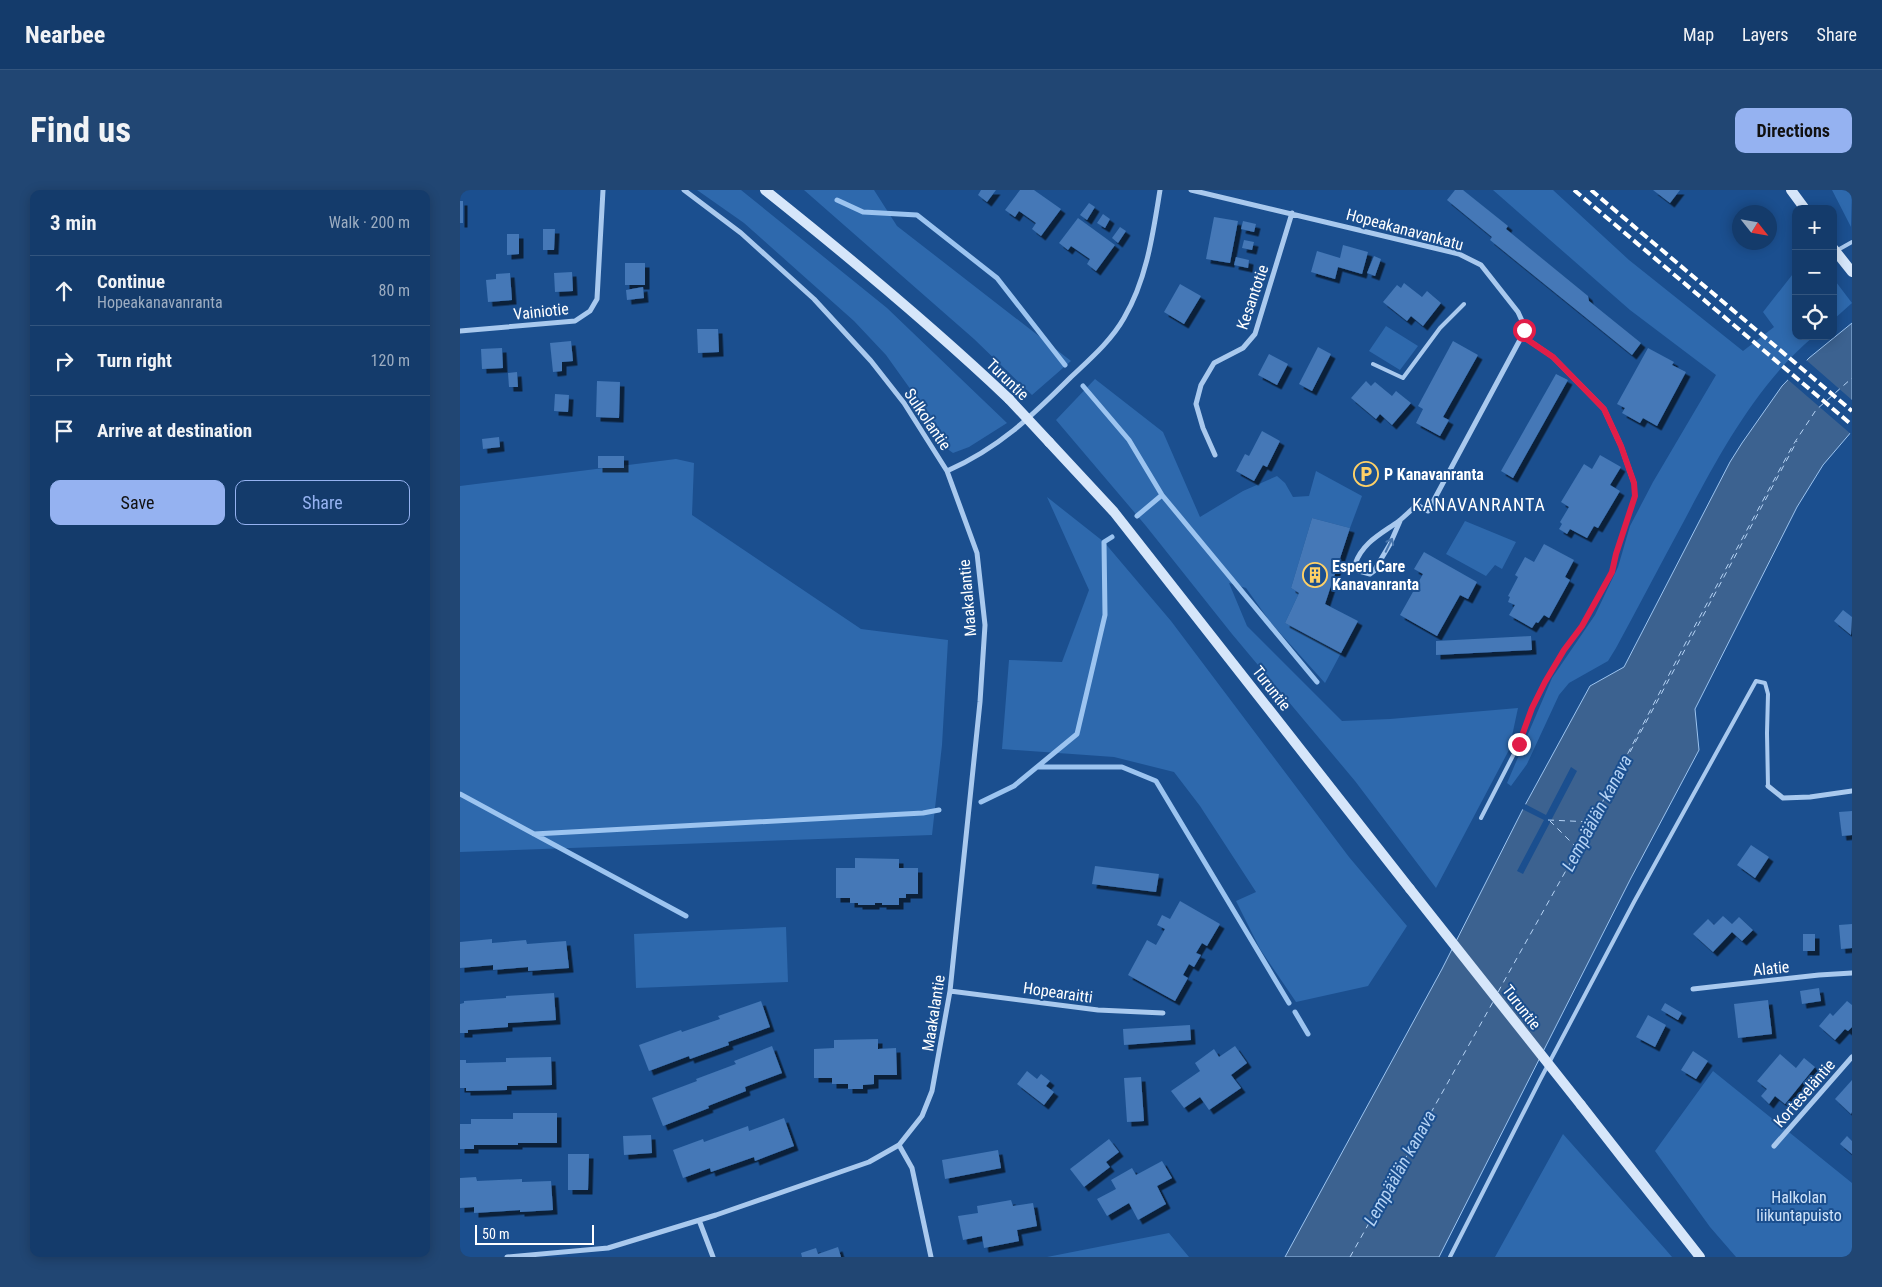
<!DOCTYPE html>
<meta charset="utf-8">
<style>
:root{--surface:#143b6b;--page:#214673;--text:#f1f3f6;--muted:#9dadc1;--line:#33557e;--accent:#95b2f1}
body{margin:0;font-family:"Roboto Condensed",sans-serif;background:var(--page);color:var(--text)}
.controls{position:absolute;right:15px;top:15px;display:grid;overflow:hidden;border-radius:10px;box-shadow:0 2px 12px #0003}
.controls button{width:45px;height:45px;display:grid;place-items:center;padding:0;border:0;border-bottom:1px solid var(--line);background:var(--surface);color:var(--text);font:25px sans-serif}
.compass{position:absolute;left:1272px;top:15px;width:45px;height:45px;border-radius:50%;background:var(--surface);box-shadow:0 2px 12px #0003;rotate:121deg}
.scale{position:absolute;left:15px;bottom:12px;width:119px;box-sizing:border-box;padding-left:5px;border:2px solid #fff;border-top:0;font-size:14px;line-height:18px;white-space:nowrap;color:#fff;-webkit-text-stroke:4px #1b4f8f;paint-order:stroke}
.stop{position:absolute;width:15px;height:15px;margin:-11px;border:4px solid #e11d48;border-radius:50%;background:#fff}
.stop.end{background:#e11d48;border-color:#fff;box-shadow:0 1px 5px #0008}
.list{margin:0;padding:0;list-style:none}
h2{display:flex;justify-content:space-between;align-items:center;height:65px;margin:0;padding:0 20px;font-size:21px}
h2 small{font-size:16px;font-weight:400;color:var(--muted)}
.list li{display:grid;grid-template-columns:32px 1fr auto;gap:15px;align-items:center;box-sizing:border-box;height:70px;padding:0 20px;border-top:1px solid var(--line)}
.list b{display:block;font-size:19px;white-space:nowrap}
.list p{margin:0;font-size:16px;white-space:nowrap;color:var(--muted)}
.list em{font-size:16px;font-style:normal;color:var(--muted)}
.actions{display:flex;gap:10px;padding:15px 20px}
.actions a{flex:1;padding:11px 0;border:1px solid var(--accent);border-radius:10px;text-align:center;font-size:18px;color:var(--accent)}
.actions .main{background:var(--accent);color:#111}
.icon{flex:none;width:28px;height:28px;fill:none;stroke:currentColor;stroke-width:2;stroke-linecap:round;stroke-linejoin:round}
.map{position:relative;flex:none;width:1392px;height:1067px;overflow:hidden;border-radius:10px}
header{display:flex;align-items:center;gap:30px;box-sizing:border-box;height:70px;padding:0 25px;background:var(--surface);border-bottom:1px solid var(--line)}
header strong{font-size:24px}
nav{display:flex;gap:28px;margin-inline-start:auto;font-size:18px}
.intro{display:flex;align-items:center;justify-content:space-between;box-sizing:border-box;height:120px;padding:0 30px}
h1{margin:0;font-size:35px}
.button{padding:12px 22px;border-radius:10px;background:var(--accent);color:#111;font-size:18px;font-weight:700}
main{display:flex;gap:30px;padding:0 30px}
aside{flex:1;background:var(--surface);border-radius:10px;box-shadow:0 2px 12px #0003}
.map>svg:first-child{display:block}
</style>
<header>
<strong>Nearbee</strong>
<nav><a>Map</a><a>Layers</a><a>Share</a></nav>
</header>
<div class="intro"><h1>Find us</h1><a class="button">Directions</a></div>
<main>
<aside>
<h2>3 min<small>Walk · 200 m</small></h2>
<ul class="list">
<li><svg class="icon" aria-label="ahead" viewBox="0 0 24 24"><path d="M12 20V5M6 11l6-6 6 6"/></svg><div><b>Continue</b><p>Hopeakanavanranta</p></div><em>80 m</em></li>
<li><svg class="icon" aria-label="right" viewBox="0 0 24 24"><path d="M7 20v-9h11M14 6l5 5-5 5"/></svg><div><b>Turn right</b></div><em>120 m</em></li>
<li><svg class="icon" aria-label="arrive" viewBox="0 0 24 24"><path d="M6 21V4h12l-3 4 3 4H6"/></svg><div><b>Arrive at destination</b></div></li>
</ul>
<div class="actions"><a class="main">Save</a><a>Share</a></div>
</aside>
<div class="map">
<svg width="1392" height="1067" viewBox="0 0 1392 1067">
<defs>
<filter id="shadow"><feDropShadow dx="4.5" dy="4.5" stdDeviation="0" flood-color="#0009"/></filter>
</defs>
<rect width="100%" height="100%" fill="#1b4f8f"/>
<!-- green -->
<path fill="#2e69ad" d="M237,0h44l146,118 120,115 -38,24 -16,6 -11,-8 -16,-34 -40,-56 -32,-34 -110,-98z
M344,0h70l23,36 174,135 -39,34 -58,-56z
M1033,0h60l76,70 114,91 31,-24 -11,-15 33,-42v66h18c-58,49 -95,119 -130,185 -23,42 -45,85 -68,127l-8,13 -39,22 -10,12 -32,69 -16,22 -4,-3 45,-105 43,-63 23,-48 12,-41 23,-44 63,-107 -86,-65z
M1372,0h20l-1,37z
M1373,88l19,25 -19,17z
M926,136l32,20 -18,24 -31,-19z
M635,189l68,53 37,85 43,-26 34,-15 8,7 8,14 16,-1 7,-25 46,25 -12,32 -38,-10 -21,70 8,5 -14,30 56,30 -16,30 -54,-60 -25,-35 -17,-5 18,43 95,95 48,-2 128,-11 -9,42 -73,138 -81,-107 -123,-147 -86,-108 -90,-106z
M216,269l18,4 -2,52 169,114 87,11 -6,105 -10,90 -472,17v-366z
M587,307l57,45 67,79 178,236 58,69 -39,60 -72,16 -36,-53 -24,-48 20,-9 -56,-86 -26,-34 -60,-15 -112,-8 7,-89 53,2 27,-72z
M1005,331l51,21 -14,27 -7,-4 -9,11 -40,-22z
M326,737l2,55 -152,6 -2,-54z
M1253,881l139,112v74h-116l-26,-30 -55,-76z
M1103,944l103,116 6,7h-177z
M709,1043l20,24h-142z"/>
<!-- water -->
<path fill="#3c6290" stroke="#9cc4f0" d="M1392,133v108l-29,34 -26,42 -102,202 4,41 -68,128 -192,379h-154l157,-288 82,-162 66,-121 34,-19 106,-205 12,-19 40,-57 27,-28z"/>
<!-- pier -->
<path fill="#1b4f8f" d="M1345,169l47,41v35l-66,-57z
M1111,577l6,4 -54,103 -6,-3 27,-51 -24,-12 3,-5 23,12z"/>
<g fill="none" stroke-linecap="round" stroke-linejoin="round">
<!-- stream -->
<path stroke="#9cc4f0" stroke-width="5" d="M377,10l26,12 54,3 80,63 68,87
M623,196l46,54 33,55
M677,326l25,-21 155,187
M577,577h85l34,14 133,222
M0,604l226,122
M521,612l33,-16 63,-52 28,-119 -1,-73 8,-5
M74,644l389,-21 16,-3
M835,822l13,22"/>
<!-- ferry -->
<path stroke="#b5d3f5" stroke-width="1" stroke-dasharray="6 5" stroke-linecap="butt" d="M1170,562l167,-311
M1088,630l44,2 93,-178 108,-199 23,-35 36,-32
M1118,659l14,-27
M1038,802l80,-143 -28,-28
M890,1067l143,-255"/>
</g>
<!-- building -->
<path fill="#4478b7" filter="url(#shadow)" d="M521,0h15l-9,12 -9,-7z
M560,0h14l27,19 -20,27 -9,-7 4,-6 -17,-12 -4,6 -10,-7z
M995,0h8l45,36 -2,3 82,67 1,5 52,42 -9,12 -142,-115 2,-3 -45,-37z
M1193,0h27l-10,13z
M0,11h3v22h-3z
M629,13l6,4 -8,13 -7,-5z
M643,24l7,5 -5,9 -8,-5z
M754,27l24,4 -8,42 -24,-4z
M618,28l37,27 -19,26 -9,-7 3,-5 -19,-13 -3,4 -9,-7z
M783,31l13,3 -2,8 -13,-3z
M660,37l6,4 -8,12 -6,-5z
M83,39h12l-1,21h-11z
M47,44h12v20l-12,1z
M784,50l10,2 -2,8 -10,-2z
M883,55l25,7 -6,22 -24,-7 -3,12 -24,-7 6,-21 23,7z
M914,66l7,3 -6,17 -8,-3z
M776,67l13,3 -1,8 -14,-3z
M165,73h20v22h-20z
M112,82l1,19 -18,1 -1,-19z
M50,83l2,27 -24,2 -2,-22 10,-1v-5z
M944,93l18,14 5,-6 14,12 -18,23 -12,-10 -4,5 -24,-19 14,-17 4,3z
M720,94l21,12 -17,28 -20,-12z
M183,97l1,11 -17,2 -1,-10z
M237,139h21l1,23 -21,1z
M111,151l2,20 -11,1v9l-9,1 -3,-29z
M993,151l25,14 -35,62 6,3 -9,16 -24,-13 7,-14 -5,-3z
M858,157l13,7 -19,37 -13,-7z
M42,158l1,20 -21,1 -1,-20z
M1188,158l26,14 -2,3 14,7 -29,54 -14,-8 -3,5 -18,-10 3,-5 -8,-4z
M809,164l19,10 -11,21 -19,-10z
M57,182l1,15h-9l-1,-14z
M1096,184l12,6 -55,98 -12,-7z
M137,191l23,1 -1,36 -23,-1z
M906,191l5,5 4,-4 17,14 4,-5 15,12 -19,22 -12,-11 -4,5 -25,-21z
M95,204l14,1 -1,17 -14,-1z
M802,241l18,10 -13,26 -4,-2 -9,16 -18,-10 9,-17 4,2z
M39,247l1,10 -17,2 -1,-10z
M1140,265l21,12 -11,18 10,6 -22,37 -4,-2 -7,12 -17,-9 -3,5 -8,-5 3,-5 -2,-2 9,-15 -8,-5 23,-38 8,5z
M138,266h26v12h-26z
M852,328l38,10 -25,76 33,17 -17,32 -56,-30 14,-30 -8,-5z
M1084,354l30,16 -9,17 5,3 -21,38 -5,-3 -6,8 -2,-1 -4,6 -23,-13 6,-10 -7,-3 2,-5 -2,-1 10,-19 -3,-2 10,-18 9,5z
M964,362l53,30 -9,17 -8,-4 -23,41 -37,-21 23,-41 -9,-5z
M1383,420l9,7 -1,18 -17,-14z
M1071,446l1,14 -96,5v-14z
M1392,621v24l-10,1 -3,-24z
M1291,655l18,12 -14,21 -18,-13z
M395,668l44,1v9h19v26h-12v4h-7v7h-17v-2h-7v2h-17v-2h-8v-5h-14v-30h19z
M635,676l64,8 -3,18 -64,-8z
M720,711l40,23 -13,22 -5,-3 -6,10 5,2 -7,12 -5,-3 -6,11 5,3 -13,23 -47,-26 19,-35 9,5 9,-16 -8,-4 5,-10 8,4z
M1263,726l9,8 7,-7 14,13 -11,11 -10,-9 -19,20 -20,-18 15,-15 6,6z
M1392,734v24l-11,1 -2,-24z
M1343,744h12v17h-12z
M32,749v4l34,-3 1,4 39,-3 3,27 -41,3v-4l-35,3v-5l-33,3v-26z
M1359,798l2,13 -19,3 -2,-13z
M94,803l2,27 -48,3v4l-40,3v3h-8v-29l4,-1v-2l42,-3v-2z
M1308,810l4,34 -34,4 -4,-34z
M301,811l9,26 -42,15 1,3 -39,14 -1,-3 -40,15 -10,-26 42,-15 1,2 38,-13 -2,-3z
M1387,811l5,4v22l-4,4 -3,-2 -10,11 -16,-14 11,-13 3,3z
M1205,813l17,10 -4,7 -17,-10z
M1188,825l18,10 -11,22 -19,-10z
M730,835l1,15 -67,5 -1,-16z
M418,849v10l18,-1 1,27h-23v9l-11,1v4h-15v-5h-16v-6h-18v-29l20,-1v-8z
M312,856l10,27 -37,14 1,4 -38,15 1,2 -46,18 -11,-28 45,-17 -1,-2 40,-15 -2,-3z
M775,856l12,17 -16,12 10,13 -32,22 -9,-13 -16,11 -13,-17 29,-20 -5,-8 19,-14 5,8z
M1233,861l15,10 -12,18 -15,-9z
M1320,864l16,14 8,-10 11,9 -30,37 -10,-8 -6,8 -8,-8 6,-7 -10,-8z
M91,867l1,28 -45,1v4l-41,1v-3h-6v-28h6v3l40,-1v-4z
M567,881l10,8 4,-5 9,7 -4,5 8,6 -10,13 -27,-21z
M681,887l3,44 -17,1 -3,-44z
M1392,890v32l-1,2 -16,-15z
M53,923h44v30h-39v2h-44v4h-14v-25h11v-5h42z
M324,928l10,28 -39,15 -1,-4 -43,15 -1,-4 -27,10 -10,-28 30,-11 1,3 44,-16 1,5z
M191,945l1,18 -28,2 -1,-19z
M1387,946l5,5v13l-12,-10z
M649,949l10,13 -13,10 4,5 -26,20 -14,-18z
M538,960l3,18 -56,11 -3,-19z
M108,964h21l-1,36h-20z
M702,971l10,17 -15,8 9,18 -28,16 -9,-17 -22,13 -10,-17 19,-10 -5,-9 21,-12 4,7z
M16,987l1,4 45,-2v3l29,-1 2,29 -33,2v-2l-46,3v-6l-14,1v-30z
M551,1010l2,6 20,-3 4,23 -20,4 2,11 -35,7 -2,-12 -19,4 -5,-24 20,-3 -1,-7z
M378,1057l3,10h-39l-1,-4 15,-5 2,6z"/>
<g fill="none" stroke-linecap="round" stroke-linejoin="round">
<!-- service -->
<path stroke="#a9c9ee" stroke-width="4" d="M1376,61l16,-9
M913,174l30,14 37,-50 24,-24
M1021,628l38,-74 13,-36 13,-26 19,-32 18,-24 30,-54 4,-18 19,-58 -1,-13
M990,1067l90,-177 94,-178 122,-221 9,2 3,11 -1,39 1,53"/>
<!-- minor -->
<path stroke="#a9c9ee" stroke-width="5" d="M224,0l57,43 73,66 57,62 33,42 43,68c52,-23 84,-54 124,-94 19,-18 40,-36 53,-59 23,-39 29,-85 36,-128
M731,0l268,64 22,11 37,47 5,11 -1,13 -94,175 -11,-6c-6,5 -12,11 -18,16 -18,13 -36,21 -44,43l4,7 11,3 4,-3 16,-27 10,-23
M0,141l115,-10 15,-10 7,-12 6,-109
M1062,146l31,21 51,52 17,37 13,37
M755,265l-12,-27 -7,-24 5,-19 13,-22 29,-15 12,-14 37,-121
M1308,596l15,12 27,-1 42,-6
M1233,799l126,-14 33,-2
M490,801l148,19 65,3
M439,955l13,23 19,89
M1314,956l78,-89
M239,1030l14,37
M47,1067l101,-9 108,-33 153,-53 30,-17 23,-29 10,-25 18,-100 30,-289 5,-77 -8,-72 -30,-82"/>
<!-- secondary -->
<path stroke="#d6e6fa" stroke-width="10" d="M305,0c84,67 166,135 244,209
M1331,0l14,19
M1373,58l19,24
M589,252l65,70 296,377
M1121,915l119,152"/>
<!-- rail -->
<path stroke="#fff" stroke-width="4" stroke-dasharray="9 4" stroke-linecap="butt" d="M1114,0l278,235
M1131,0l261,221"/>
<!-- secondary-bridge -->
<path stroke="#d6e6fa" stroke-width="10" d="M549,209l40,43
M950,699l171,216"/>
</g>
<!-- one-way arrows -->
<defs><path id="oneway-shaft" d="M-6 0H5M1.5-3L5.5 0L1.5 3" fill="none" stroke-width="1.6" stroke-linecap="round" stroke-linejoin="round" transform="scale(1.25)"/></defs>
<use stroke="#4674ac" href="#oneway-shaft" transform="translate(929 355) rotate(-64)"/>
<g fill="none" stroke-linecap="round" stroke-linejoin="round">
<!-- route -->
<path stroke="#e11d48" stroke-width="6" d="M1059,554l13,-36 13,-26 19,-32 18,-24 30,-54 4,-18 19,-58 -1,-13 -13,-37 -17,-37 -51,-52 -31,-21 2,-6"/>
</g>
<!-- icons -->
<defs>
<symbol id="parking-ring" viewBox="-11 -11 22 22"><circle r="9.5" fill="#1b4f8f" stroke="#ffd166" stroke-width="1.5"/><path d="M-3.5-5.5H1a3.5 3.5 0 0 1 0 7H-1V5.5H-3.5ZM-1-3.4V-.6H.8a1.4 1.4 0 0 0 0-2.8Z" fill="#ffd166"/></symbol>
<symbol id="building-ring" viewBox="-11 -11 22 22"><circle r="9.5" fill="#1b4f8f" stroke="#ffd166" stroke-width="1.5"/><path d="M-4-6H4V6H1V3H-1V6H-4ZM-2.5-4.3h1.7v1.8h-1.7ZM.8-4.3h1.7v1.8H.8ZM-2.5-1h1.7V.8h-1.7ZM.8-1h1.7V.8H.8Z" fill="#ffd166"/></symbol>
</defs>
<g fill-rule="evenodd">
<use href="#parking-ring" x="892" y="270" width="28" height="28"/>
<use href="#building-ring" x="841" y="371" width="28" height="28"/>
</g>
<g text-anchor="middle" stroke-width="4" stroke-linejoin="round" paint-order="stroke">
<!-- street labels -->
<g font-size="16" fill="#fff" stroke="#1b4f8f">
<text transform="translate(945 39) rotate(15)" y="6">Hopeakanavankatu</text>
<text transform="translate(792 107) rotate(-71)" y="6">Kesantotie</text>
<text transform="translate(81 121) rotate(-6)" y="6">Vainiotie</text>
<text transform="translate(548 189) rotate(44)" y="6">Turuntie</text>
<text transform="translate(468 229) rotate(56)" y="6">Sulkolantie</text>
<text transform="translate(507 408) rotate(-95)" y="6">Maakalantie</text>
<text transform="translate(812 498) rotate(52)" y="6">Turuntie</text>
<text transform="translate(1311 778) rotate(-6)" y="6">Alatie</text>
<text transform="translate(598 802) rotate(8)" y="6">Hopearaitti</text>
<text transform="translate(1062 817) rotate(52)" y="6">Turuntie</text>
<text transform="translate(473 823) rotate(-81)" y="6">Maakalantie</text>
<text transform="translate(1344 903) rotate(-49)" y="6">Korteseläntie</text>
</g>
<!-- poi labels -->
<g font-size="16" font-weight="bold" fill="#fff" stroke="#1b4f8f" text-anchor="start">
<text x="924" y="290">P Kanavanranta</text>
<text x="872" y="382">Esperi Care<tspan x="872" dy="18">Kanavanranta</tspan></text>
</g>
<!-- park labels -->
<g font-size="16" fill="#cfe3fa" stroke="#1b4f8f">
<text x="1339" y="1013">Halkolan<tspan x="1339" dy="18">liikuntapuisto</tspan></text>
</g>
<!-- neighbourhood labels -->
<g font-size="18" letter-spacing="1" fill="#fff" stroke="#1b4f8f">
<text x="1019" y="321">KANAVANRANTA</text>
</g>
<!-- water labels -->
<g font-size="18" font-style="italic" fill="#b5d3f5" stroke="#1b4f8f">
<text transform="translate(1137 623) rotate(-62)" y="6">Lempäälän kanava</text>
<text transform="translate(940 978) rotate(-61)" y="6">Lempäälän kanava</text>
</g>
</g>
</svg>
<div class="controls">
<button>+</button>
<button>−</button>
<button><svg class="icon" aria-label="locate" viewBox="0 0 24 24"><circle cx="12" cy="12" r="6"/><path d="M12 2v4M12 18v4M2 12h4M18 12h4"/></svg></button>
</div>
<svg class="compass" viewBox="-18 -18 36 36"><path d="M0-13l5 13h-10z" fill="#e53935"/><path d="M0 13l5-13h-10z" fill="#9dadc1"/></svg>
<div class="scale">50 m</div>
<div class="stop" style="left:1064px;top:140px"></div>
<div class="stop end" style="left:1059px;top:554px"></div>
</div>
</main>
